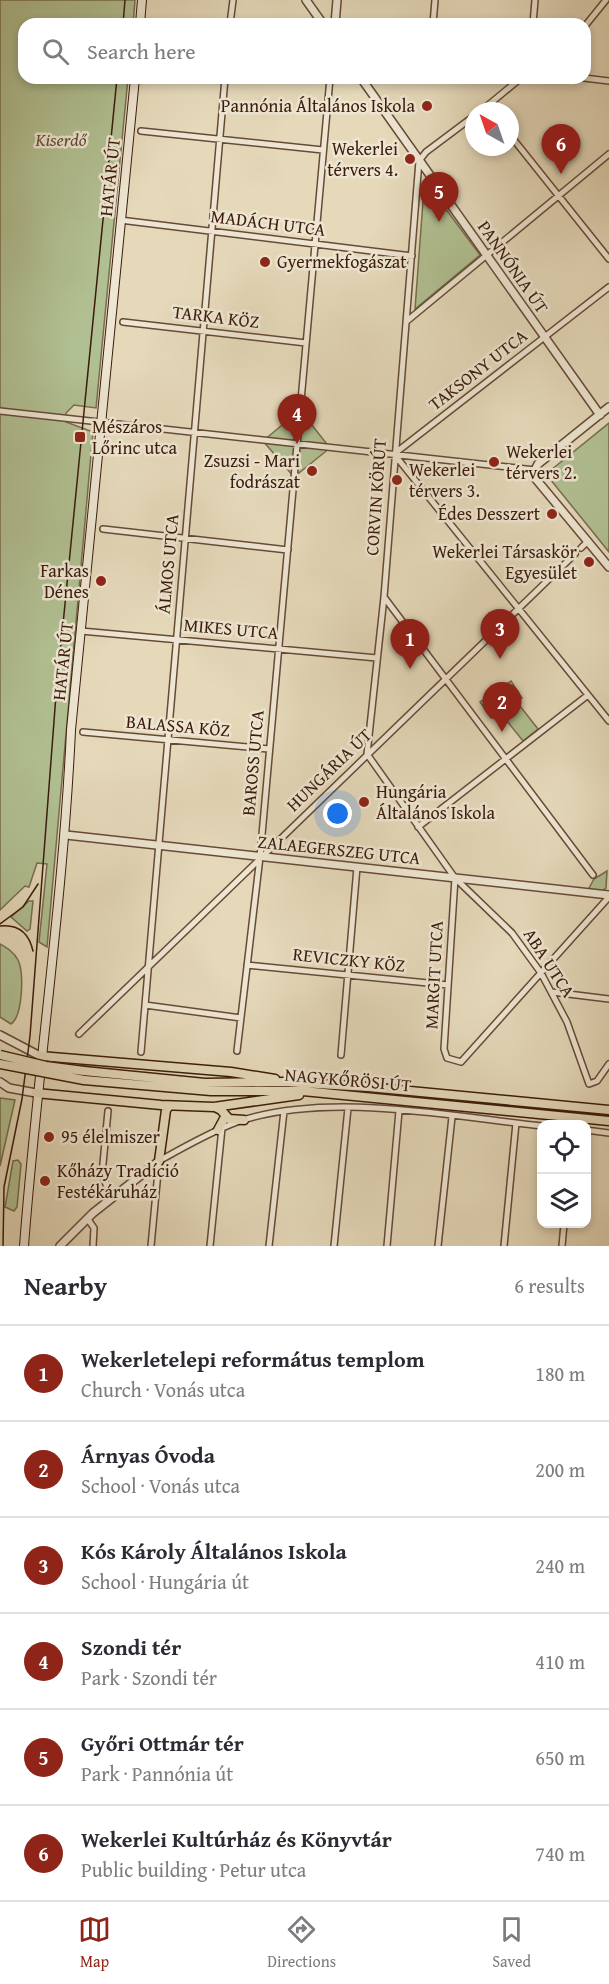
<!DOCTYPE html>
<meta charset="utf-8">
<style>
:root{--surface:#fff;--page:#f2f2f3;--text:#2b2b33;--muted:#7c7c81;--line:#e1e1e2;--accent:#8f2418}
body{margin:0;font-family:"Gentium Book Plus",serif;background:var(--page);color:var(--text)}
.controls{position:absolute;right:18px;bottom:18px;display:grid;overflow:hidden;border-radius:12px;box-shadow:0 3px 9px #0003}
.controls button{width:54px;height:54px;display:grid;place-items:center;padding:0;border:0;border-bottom:2px solid var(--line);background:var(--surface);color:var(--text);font:30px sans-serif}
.compass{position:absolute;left:465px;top:102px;width:54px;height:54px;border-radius:50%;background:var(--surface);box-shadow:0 3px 9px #0003;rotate:320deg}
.you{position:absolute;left:338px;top:814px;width:21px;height:21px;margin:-15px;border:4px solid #fff;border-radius:50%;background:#1a73e8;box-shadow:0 0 0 9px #1a73e833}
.badge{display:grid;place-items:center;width:39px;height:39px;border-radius:50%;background:var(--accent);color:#fff;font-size:20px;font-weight:700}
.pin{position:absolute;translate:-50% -50px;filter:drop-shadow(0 2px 3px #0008)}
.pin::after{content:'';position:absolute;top:32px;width:21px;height:18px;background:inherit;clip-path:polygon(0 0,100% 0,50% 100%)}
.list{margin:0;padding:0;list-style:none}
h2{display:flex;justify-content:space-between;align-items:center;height:78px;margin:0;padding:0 24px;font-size:26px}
h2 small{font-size:20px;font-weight:400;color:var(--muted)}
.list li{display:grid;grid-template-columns:39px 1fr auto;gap:18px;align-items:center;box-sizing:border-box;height:96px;padding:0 24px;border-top:2px solid var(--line)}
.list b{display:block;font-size:22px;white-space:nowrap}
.list p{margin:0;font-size:20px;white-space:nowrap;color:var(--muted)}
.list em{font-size:20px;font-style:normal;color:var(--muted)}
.icon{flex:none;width:33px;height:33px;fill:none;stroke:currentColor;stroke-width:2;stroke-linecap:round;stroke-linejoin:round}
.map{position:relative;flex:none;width:609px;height:1246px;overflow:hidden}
.search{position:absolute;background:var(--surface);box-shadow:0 3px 9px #0003;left:18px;right:18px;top:18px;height:66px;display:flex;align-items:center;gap:15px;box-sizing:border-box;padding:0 21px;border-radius:18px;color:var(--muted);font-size:22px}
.sheet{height:654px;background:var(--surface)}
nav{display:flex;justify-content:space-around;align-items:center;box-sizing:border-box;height:84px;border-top:2px solid var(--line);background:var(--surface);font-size:16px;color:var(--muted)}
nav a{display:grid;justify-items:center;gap:3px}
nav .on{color:var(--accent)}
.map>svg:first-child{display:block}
</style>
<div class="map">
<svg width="609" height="1246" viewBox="0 0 609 1246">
<rect width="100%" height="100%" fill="#e5d9ba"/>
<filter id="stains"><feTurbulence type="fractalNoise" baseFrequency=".00333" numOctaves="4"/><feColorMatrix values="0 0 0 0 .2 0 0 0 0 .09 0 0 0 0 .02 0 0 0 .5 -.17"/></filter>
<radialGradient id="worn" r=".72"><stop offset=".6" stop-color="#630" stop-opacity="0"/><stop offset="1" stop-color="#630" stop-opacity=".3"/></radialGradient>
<!-- green -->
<path fill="#b1c092" stroke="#766e4f" stroke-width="1.5" d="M0,0h135l-2,24h-109v54h104l-32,330 -22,-3 -8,8v9l27,10 -46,515 -8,-5 8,-78 -10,-1 -8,24 -4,-1 -25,24z
M428,185l52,70 -65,54 9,-121z
M300,410l30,38 -36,29 -31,-36z
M609,423v129l-63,-78z
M511,681l11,17 -31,20 -11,-16z
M520,706l18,23 -15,12 -20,-25z
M607,871l-1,17 -4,3 -14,-1 6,-11z
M29,901h4l-3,28 -3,2 -16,-14z
M0,944c7,4 14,8 18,16 6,12 5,56 -7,64l-11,-7z
M0,1098l15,2 -15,66z
M18,1160l3,4 -4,43 -3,4 -9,-4 8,-46z"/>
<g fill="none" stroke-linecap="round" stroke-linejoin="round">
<defs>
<path id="minor" d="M230,24l3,-24
M433,24l2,-24
M533,24l2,-24
M585,26l21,-26
M584,78l25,3
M481,111l40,-33
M474,116l-48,36 -7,9 -35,436 -17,157 88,124 57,55 29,40 26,49 22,62 8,-3 12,-17
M141,131l182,19
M510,135l99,124
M120,220l292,36
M609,287l-215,167 215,267
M407,321l202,-167
M123,322l183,21
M0,411l535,59
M103,529l185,21
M581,548l7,-7
M384,597l209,278
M81,631l296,27
M83,732l186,17
M418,827l170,-132
M455,878l-11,171 3,9 14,4 148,-165
M247,965l201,20
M552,992l57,7
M145,1005l96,13
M79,1034l496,-480
M237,1051l23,-194 70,-779
M141,1052l84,-974
M341,1055l16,-188
M108,1111l-6,63 9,23
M586,1130l23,3
M87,1218l7,10 -1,18
M151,1246l8,-85c25,-14 51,-29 78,-39 90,-31 211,-6 305,4
M210,1246l12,-118
M269,1246l15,-135
M334,1246l14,-138
M387,1246l12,-135
M438,1246l14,-129
M504,1246l12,-123
M562,1246l2,-22"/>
<path id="tertiary" d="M306,0l17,24
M335,24l2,-24
M361,78l239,337
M609,407l-71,57 -3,6v8l74,89
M66,835l543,60
M0,1035l40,21
M0,1082l9,6 27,5
M60,1246l33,-33 66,-52"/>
<path id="secondary" d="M140,24l2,-24
M24,1246c13,-172 39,-343 47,-516l64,-652"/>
<path id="primary" d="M40,1056l191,16 44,7
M84,1071l121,12 79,-1 84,5 241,23
M84,1080l127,11h92l306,30
M36,1093l125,12 53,2 85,-12
M215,1107l6,3 8,9 15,1
M218,1130l7,-13
M159,1161l7,-51 3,-4"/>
</defs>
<!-- minor casing -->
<use href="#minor" stroke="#664a38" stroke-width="8"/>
<!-- tertiary casing -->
<use href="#tertiary" stroke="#664a38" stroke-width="10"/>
<!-- secondary casing -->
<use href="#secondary" stroke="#3b1b0c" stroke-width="10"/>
<!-- primary casing -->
<use href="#primary" stroke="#3b1b0c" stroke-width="11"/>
<!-- minor -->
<use href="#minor" stroke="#eee6d2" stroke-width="5"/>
<!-- tertiary -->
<use href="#tertiary" stroke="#eee6d2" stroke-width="7"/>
<!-- secondary -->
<use href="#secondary" stroke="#eee6d2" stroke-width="8"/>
<!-- primary -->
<use href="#primary" stroke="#e5d9ba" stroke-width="8"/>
<!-- tram -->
<path stroke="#3b1b0c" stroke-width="1.5" d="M123,24l2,-24
M0,924l23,-17 15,-23
M0,926c19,-2 29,7 33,25
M3,1246l1,-59 18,-88 8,-63 26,-341 61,-617"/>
<defs>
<path id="primary-bridge" d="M0,1055l46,11 38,5
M0,1064l84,16"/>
</defs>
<!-- primary-bridge casing -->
<use href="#primary-bridge" stroke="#3b1b0c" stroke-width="11" stroke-linecap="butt"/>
<!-- primary-bridge -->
<use href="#primary-bridge" stroke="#e5d9ba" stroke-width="8"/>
</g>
<!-- markers -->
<g fill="#8f2418" stroke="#eee6d2" stroke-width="2">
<circle cx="427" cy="106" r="6"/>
<circle cx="410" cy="159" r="6"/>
<circle cx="265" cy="262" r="6"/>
<rect x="74" y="431" width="12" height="12" rx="3"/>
<circle cx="494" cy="462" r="6"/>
<circle cx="312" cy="471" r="6"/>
<circle cx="397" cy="480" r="6"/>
<circle cx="552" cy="514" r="6"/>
<circle cx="589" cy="562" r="6"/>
<circle cx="101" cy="581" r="6"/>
<circle cx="364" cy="802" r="6"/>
<circle cx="49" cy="1137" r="6"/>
<circle cx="45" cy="1181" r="6"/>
</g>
<g text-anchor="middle" stroke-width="5" stroke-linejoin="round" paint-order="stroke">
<!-- poi labels -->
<g font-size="18" fill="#3b1b0c" stroke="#eee6d2" text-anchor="start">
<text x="415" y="112" text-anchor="end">Pannónia Általános Iskola</text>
<text x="398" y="155" text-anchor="end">Wekerlei<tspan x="398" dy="21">térvers 4.</tspan></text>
<text x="277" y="268">Gyermekfogászat</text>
<text x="92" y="433">Mészáros<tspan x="92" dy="21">Lőrinc utca</tspan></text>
<text x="506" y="458">Wekerlei<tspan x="506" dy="21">térvers 2.</tspan></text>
<text x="300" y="467" text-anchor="end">Zsuzsi - Mari<tspan x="300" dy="21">fodrászat</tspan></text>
<text x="409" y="476">Wekerlei<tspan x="409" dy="21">térvers 3.</tspan></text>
<text x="540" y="520" text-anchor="end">Édes Desszert</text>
<text x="577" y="558" text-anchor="end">Wekerlei Társaskör<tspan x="577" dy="21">Egyesület</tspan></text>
<text x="89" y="577" text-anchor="end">Farkas<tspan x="89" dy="21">Dénes</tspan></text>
<text x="376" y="798">Hungária<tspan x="376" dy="21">Általános Iskola</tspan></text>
<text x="61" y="1143">95 élelmiszer</text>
<text x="57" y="1177">Kőházy Tradíció<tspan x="57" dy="21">Festékáruház</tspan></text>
</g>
<!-- park labels -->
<g font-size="18" font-style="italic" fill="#5e4d34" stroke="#eee6d2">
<text x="61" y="146">Kiserdő</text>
</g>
<!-- street labels -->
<g font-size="18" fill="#3b1b0c" stroke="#eee6d2">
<text transform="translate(110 177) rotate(-84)" y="6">HATÁR ÚT</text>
<text transform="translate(268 223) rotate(7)" y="6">MADÁCH UTCA</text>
<text transform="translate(513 267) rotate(55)" y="6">PANNÓNIA ÚT</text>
<text transform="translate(216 317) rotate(7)" y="6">TARKA KÖZ</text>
<text transform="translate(478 370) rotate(-38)" y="6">TAKSONY UTCA</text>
<text transform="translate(376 497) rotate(-86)" y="6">CORVIN KÖRÚT</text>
<text transform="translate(168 564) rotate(-85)" y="6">ÁLMOS UTCA</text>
<text transform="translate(231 629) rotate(5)" y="6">MIKES UTCA</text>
<text transform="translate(63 661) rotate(-84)" y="6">HATÁR ÚT</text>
<text transform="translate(178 726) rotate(5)" y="6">BALASSA KÖZ</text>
<text transform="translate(253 763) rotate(-85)" y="6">BAROSS UTCA</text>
<text transform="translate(329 770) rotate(-44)" y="6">HUNGÁRIA ÚT</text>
<text transform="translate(339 850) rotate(6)" y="6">ZALAEGERSZEG UTCA</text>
<text transform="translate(349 960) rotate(6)" y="6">REVICZKY KÖZ</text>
<text transform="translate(549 963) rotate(57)" y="6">ABA UTCA</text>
<text transform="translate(434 975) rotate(-87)" y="6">MARGIT UTCA</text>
<text transform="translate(348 1080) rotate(5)" y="6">NAGYKŐRÖSI ÚT</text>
</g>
</g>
<rect width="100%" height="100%" filter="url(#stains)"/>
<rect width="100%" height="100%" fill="url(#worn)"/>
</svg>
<div class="controls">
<button><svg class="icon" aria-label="locate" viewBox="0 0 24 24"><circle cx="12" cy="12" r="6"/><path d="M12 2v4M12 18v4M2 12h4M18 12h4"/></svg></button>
<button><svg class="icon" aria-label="layers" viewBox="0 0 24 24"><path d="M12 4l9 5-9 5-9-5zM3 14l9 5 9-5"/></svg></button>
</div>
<svg class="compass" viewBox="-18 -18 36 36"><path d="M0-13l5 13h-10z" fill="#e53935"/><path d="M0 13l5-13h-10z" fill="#7c7c81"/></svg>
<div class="you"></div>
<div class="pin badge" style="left:410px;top:669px">1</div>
<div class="pin badge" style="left:502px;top:732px">2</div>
<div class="pin badge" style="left:500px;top:659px">3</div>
<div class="pin badge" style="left:297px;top:444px">4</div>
<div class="pin badge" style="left:439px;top:222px">5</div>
<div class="pin badge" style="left:561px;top:174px">6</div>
<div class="search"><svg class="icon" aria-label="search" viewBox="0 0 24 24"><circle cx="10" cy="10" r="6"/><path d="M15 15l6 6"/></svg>Search here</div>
</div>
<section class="sheet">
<h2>Nearby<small>6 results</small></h2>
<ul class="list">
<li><span class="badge">1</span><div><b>Wekerletelepi református templom</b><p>Church · Vonás utca</p></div><em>180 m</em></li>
<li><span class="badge">2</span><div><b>Árnyas Óvoda</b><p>School · Vonás utca</p></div><em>200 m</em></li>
<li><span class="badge">3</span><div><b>Kós Károly Általános Iskola</b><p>School · Hungária út</p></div><em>240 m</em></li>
<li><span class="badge">4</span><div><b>Szondi tér</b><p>Park · Szondi tér</p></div><em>410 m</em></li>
<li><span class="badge">5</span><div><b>Győri Ottmár tér</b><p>Park · Pannónia út</p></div><em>650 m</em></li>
<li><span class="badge">6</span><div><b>Wekerlei Kultúrház és Könyvtár</b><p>Public building · Petur utca</p></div><em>740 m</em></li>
</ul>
</section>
<nav>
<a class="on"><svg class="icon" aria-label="map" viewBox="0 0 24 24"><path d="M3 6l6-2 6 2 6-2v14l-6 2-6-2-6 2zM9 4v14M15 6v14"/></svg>Map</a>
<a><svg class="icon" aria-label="directions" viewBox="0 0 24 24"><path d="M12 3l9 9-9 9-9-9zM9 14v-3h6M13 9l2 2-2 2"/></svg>Directions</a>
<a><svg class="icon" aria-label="saved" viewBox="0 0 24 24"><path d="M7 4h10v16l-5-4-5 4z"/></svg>Saved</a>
</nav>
